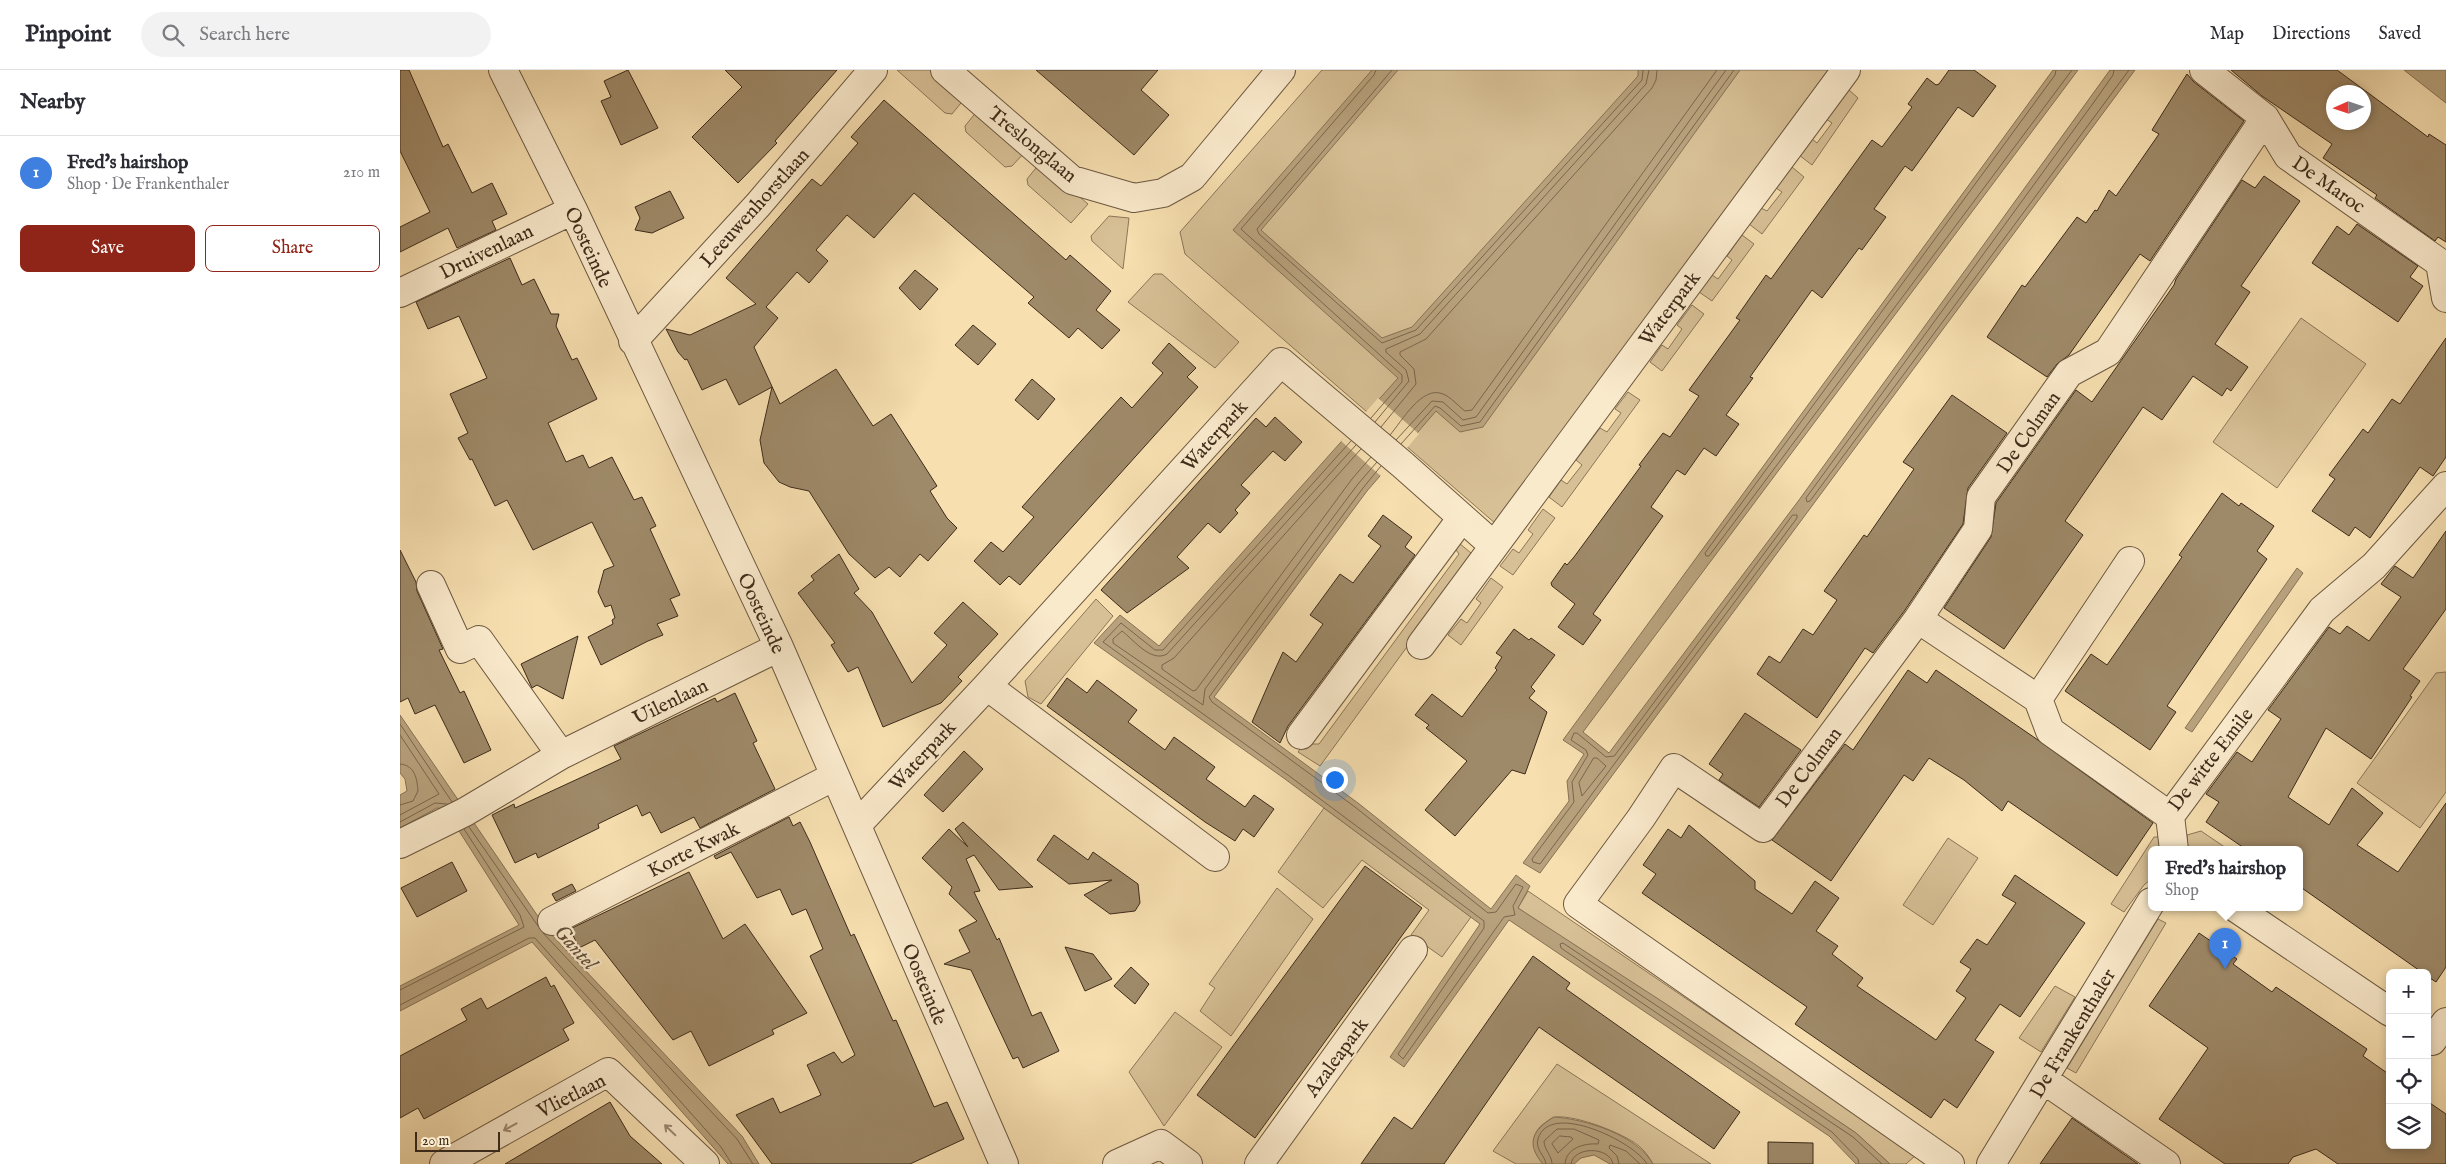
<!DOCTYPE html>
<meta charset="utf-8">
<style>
:root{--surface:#fff;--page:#f2f2f3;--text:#2b2b33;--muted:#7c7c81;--line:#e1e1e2;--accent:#8f2418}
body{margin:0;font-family:"IM FELL English",serif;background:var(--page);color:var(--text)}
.controls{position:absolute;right:15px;bottom:15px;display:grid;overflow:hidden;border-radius:8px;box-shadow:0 2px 8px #0003}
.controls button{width:45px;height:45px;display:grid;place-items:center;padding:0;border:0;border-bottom:1px solid var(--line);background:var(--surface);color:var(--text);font:25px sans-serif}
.compass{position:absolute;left:1926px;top:15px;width:45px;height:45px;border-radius:50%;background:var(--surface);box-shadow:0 2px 8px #0003;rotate:267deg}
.scale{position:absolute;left:15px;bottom:12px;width:85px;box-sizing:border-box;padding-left:5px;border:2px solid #3e2b1a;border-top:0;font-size:14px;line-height:18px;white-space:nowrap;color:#3e2b1a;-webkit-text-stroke:4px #faeacc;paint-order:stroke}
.you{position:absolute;left:934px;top:709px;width:18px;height:18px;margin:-12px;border:4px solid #fff;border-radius:50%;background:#1a73e8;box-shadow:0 0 0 8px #1a73e833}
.badge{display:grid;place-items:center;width:32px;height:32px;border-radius:50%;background:var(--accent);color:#fff;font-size:16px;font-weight:700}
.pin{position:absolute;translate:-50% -41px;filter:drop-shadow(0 1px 2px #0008)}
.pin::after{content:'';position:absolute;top:26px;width:18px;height:15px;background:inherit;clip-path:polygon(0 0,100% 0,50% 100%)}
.popup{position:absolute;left:1748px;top:776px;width:155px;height:65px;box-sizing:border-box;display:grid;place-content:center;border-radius:8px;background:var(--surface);filter:drop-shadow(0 1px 4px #0005);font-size:16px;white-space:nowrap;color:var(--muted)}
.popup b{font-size:19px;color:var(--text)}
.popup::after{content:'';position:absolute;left:50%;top:100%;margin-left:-10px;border:10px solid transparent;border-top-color:var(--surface)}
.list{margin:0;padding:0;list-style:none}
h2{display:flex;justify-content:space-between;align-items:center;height:65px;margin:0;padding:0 20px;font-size:21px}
h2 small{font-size:16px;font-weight:400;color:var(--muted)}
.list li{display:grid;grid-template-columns:32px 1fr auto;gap:15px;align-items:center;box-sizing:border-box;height:75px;padding:0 20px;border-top:1px solid var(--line)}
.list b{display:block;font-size:19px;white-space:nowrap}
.list p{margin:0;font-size:16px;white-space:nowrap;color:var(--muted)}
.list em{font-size:16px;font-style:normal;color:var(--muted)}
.actions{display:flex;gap:10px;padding:15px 20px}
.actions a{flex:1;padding:11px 0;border:1px solid var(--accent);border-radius:8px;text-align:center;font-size:18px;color:var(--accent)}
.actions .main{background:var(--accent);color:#fff}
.icon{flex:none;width:28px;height:28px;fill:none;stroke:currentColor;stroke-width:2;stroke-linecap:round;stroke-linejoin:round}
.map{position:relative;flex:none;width:2046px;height:1094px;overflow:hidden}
header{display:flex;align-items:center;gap:30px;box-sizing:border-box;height:70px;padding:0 25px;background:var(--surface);border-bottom:1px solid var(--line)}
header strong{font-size:24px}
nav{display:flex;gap:28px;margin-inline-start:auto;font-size:18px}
.search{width:350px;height:45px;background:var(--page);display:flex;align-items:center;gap:12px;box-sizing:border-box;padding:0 18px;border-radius:28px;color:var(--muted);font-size:19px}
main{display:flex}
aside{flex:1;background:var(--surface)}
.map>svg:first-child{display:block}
</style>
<header>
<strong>Pinpoint</strong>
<div class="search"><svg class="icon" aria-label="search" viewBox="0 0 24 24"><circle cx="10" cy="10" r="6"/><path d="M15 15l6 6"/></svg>Search here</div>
<nav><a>Map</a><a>Directions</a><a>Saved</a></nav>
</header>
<main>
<aside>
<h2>Nearby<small></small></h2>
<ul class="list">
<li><span class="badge" style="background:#3f7fe0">1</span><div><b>Fred's hairshop</b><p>Shop · De Frankenthaler</p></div><em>210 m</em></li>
</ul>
<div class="actions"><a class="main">Save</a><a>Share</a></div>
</aside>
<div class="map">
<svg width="2046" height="1094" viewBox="0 0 2046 1094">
<rect width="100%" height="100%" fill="#f7dfb0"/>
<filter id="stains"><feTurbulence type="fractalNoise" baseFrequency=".004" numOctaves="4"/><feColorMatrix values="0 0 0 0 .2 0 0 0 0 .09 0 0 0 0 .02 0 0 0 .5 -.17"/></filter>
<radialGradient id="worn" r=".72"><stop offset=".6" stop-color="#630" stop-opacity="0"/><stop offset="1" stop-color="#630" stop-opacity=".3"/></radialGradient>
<!-- green -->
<path fill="#d8c096" stroke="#8b7658" d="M497,0h35l33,28 -13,16 -7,-1z
M922,0h506l-332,454 -311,-270 -5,-22z
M1448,19l10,9 -46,67 -13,-10 13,-16 5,4 15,-20 -6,-4z
M578,40l48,41 -14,15 -7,1 -39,-35 -1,-6z
M640,93l48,41 -17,19 -43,-38 -1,-6z
M1392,97l12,10 -42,57 -13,-10 12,-16 6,3 15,-19 -6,-4z
M709,146l20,2 -6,51 -31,-28 -1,-5z
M1342,165l12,9 -42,57 -13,-9 13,-17 6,4 14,-19 -5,-4z
M754,204h8l77,68 -24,26 -87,-66z
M1292,235l12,9 -42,57 -12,-9 12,-17 6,4 14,-20 -5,-4z
M1901,248l65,46 -89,124 -64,-46z
M1228,322l12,8 -78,107 -13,-10 12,-17 6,4 15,-19 -6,-5 24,-32 7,4 14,-19 -6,-4z
M1143,439l12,9 -42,57 -13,-9 13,-17 6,4 14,-19 -5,-4z
M1059,473l12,10 -2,9 -149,204 -22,-14 6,-8h15l140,-190 -5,-7z
M1091,508l12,9 -42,58 -13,-10 13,-16 6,4 14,-20 -5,-4z
M696,529l17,17 -72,88 -13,-7 -3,-16z
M2046,602v120l-26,36 -63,-45 79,-110z
M924,738l147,109 -29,40 -31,-22 18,-25 -67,-50 -39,48 -45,-36z
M1801,761l28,19h-41l-1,-15z
M1754,767h7v13h-10v29l-7,6 -20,27 -13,-8z
M1548,768l30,20 -45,67 -30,-20z
M877,818l36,31 -82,117 -31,-25 15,-23 -6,-4z
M1128,821l388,264 -10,9h-16l-34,-31 -338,-225z
M1758,849l8,4 -90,150 -9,-5z
M1655,916l20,11 -34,55 -22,-14z
M775,942l47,35 -58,79 -35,-54z
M1157,994l154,100h-58c-4,-7 -8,-13 -14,-18 -16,-13 -63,-31 -83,-29 -4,0 -7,3 -10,5 -17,11 -15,28 -3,42h-27l-23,-13z"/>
<!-- water -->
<path fill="#b8a27d" stroke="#877255" d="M972,0h26l-137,160 121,108 30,-11 226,-251v-6h102l-257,357 -23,5 -24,-21 -69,80 -153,206 144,106 133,106 25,-34 14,11 -12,22 148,96 190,129 34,31h-34l-27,-28 -320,-216 -105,147 -14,-10 90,-133 -195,-145 -191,-136 26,-28 39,31 239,-268 -165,-148z
M1653,0h25l-495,662 26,21 190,-253 311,-430h25l-595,803 -17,-10 46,-62 -2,-20 17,-27 -21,-14z
M2004,0h42v33z
M1897,498l6,5 -111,159 -7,-4z
M0,645l148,216 194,205 17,28h-31l-196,-222 -132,69v-25l119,-61 -74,-116 -8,-1 -37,20v-33l7,-4 -2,-12 -5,-6z
M1154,1047c31,2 83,18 99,47h-43l-16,-9 -13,3 -7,6h-31c-18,-21 -10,-34 11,-47z"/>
<!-- pier -->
<path fill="#f7dfb0" d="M978,328l41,36 -37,43 -41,-36z"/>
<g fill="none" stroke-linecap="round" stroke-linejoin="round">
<!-- shore -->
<path stroke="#7b664c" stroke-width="1" d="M992,0l-135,159 2,5 123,109 34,-13 226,-250 1,-10
M1656,0l-1,5 -350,478 1,3h3l363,-486
M1714,0l-1,5 -19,27 -288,396 1,4 3,-1 319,-431
M971,348l31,-36v-7l-161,-146 133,-154 2,-5
M975,352l34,-41 -3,-11 -20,-18v-3l34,-15 226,-250 3,-14
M981,357l35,-43 -2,-15 -14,-14v-3l26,-13 226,-251 4,-8 1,-10
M990,365c12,-14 32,-50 53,-41 8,3 15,12 22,17l7,-1 245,-340
M996,370l36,-39 11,1 20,18 13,-3 250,-347
M951,371l-188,209h-8l-34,-27 -18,19 185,133 196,146v7l-86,126 5,5 101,-142 11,-2 -2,-9 10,-19 -7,-3 -20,28 -8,1 -133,-106 -143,-105 -3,-5 154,-209 18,-22
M1001,374l34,-38 5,2 21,18 19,-4 254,-352
M956,375l-189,209c-16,9 -33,-14 -45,-23l-9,8v4l90,62 2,-16 153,-205 19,-22
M961,379l-187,209 -12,7v4l31,22 3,-1 156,-211 19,-22
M1393,445h4v3l-257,346 -7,-2 -1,-3 42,-57 -2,-20 16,-27 -2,-5 -15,-10 3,-7h3l29,24 8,-1z
M0,654l52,78
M0,665l39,59 -39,21
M1194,688h3l9,8 -24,30 -3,-13z
M0,694c15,1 17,15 18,27l-5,10 -13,4
M0,752l35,-19 12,1
M69,757l69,99
M143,863l194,206 16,25
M0,920l124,-63 -4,-12 -56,-86
M0,935l129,-67h6l186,209 11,17
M1160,1066l11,1 2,2 -15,14 -6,-9z
M1146,1094c-1,-9 -11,-14 -8,-25 11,-39 97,3 109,25
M1152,1094c0,-9 -8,-14 -8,-23l13,-12h17l25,11 -1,4c-14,-1 -32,4 -33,20
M1171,1094c2,-18 39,-18 42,0
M1219,1094l-2,-8 -8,-8 1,-3 16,6 14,13
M1459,1094l-1,-5 -26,-27 -271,-184 -1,-4 3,-1 290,194 29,27"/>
</g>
<!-- building -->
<path fill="#9e8968" stroke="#3e2b1a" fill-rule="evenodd" d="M0,0h9l34,77 5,-3 24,49 20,-10 15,31 -15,7 4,9 -39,18 -9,-20 -48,24v-25l30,-15 -30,-61z
M228,0l30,58 -37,17 -20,-44 10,-4 -7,-16z
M325,0h112l-62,71 2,2 -39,40 -46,-46 50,-50z
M636,0h122l-17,20 28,25 -35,40z
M1549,0h25l22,16 -23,31 -15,-10 -46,64 -7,-5 -31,43 12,8 -24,33 -3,-2 -37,50 -10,-8 -62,87 3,1 -27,37 13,9 -23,32 -12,-8 -19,27 -8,-5 -26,37 12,9 -70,98 8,6 -18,25 -25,-18 17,-23 -23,-18 -1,-3 14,-20 2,2 7,-8 67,-91 -2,-1 24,-32 7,4 15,-21 14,-20 -10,-6 51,-70 -4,-2 30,-43 5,4 101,-139 10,7 30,-40 -4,-3 19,-26 9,7 3,-1z
M1831,0h106l91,67 1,-3 17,11v97l-8,-5 -3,4 -60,-43 2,-3 -54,-37 9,-14 -70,-48zM1934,22h30v30h-30z
M1787,4l7,8 50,39 -94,140 -10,-7 -71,101 -12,9 -10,13 -60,-40 35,-52 3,2 52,-70 9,6 9,-13 2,1 12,-21 7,6 43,-62 -7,-4z
M484,30l182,160 4,-5 41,36 -15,19 24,20 -18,19 -24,-21 -9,10 -41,-35 6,-6 -120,-104 -40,45 -27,-23 -31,35 12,11 -19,22 -12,-11 -31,35 12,11 -24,29 26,57 56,-35 37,57 18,-12 46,72 -7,5 17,27 10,10 -29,33 -8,-7 -20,23 -11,-10 -14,11 -26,-24 -40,-63 -19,-4 -11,-5 -15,-19 -4,-23 12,-53 -33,18 -13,-26 -24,11 -15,-31 -2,1 -7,-8 -12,-23 24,6 66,-31 -30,-26 86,-99 9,7 37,-43 -7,-6z
M1864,106l36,25 -59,85 9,6 -35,52 33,23 -17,24 -4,-3 -5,8 -29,-20 -31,44 -19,-13 -78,114 18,14 -79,114 -60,-41 47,-71 5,-34 80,-113 16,12 82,-117 2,-6 66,-99 13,8z
M270,121l14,27 -32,15 -17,-3 5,-12 -5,-11z
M1957,154l61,42 -8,11 13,9 -25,36 -86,-59 25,-37 12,9z
M110,188l12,27 12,-6 17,35h8l-3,12 16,34 5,-2 20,41 -49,24 18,39 17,-7 6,13 23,-11 22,43 8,-3 14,29 -6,3 30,66 -10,4 8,17 -21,8 6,11 -15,6 -47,24 -13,-28 25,-13 -1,-4 3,-2 -4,-13 -6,2 -7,-15 6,-22 10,-4 -22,-44 -59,28 -26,-50 -12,6 -23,-47 -2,1 -12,-22 10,-5 -18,-39 37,-16 -28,-62 -31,13 -12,-27z
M515,200l23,19 -18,21 -21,-22z
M573,255l23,19 -18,21 -23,-20z
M2046,268v119l-13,19 -13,-9 -50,71 -15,-11 -6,9 -37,-25 23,-32 -6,-4 34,-46 5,4 24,-34 8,5z
M769,273l27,25 -9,9 11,10 -178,198 -11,-9 -9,9 -26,-24 17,-19 12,10 31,-35 -12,-10 40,-45 59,-65 11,11 31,-35 -11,-10z
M632,309l23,20 -17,21 -23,-20z
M1552,325l55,38 -39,55 -5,36 -58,86 -32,43 -8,-5 -48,70 -60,-44 12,-18 11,7 23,-34 10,6 24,-35 -13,-9 40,-56 3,2 47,-68 -11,-7z
M875,347l27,25 -17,19 -12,-10 -32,34 9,8 -15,17 3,3 -18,20 -12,-10 -31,34 12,11 -62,45 -26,-23 155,-172 10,9z
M1822,423l17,13 2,-3 33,23 -17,25 10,8 -100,147 9,6 -26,38 -85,-59 26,-37 16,11 75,-108 -3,-2z
M983,445l29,22 -7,10 10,8 -127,171 -8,17 -28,-21 20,-46 11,-24 13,10 27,-38 -13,-9 30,-41 13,9 28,-37 -13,-10z
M2046,461v78l-43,60 17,12 -10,15 2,1 -41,62 -45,-31 -38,69 41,28 23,-37 31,25 -26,32 41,27 48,-69v164l-10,15 -9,-6v-3h-4l-124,-87v-36h-52l-41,-28 13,-20 -13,-8 31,-42 15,10 29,-43 -13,-9 61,-83 11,7 7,-8 22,15 32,-44 -20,-13 14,-18 18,12z
M0,480l16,32 1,9 26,58 -4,1 21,43 4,-2 27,59 -27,13 -29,-58 -20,9 -7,-16 -8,4z
M439,484l20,35 -5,4 18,19 40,71 35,-38 -13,-12 29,-31 35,32 -40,43 4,4 -21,22 -58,24 -25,-60 -10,5 -17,-27 4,-2 -37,-50 16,-13 -3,-4z
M1114,559l15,11 2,-2 24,17 -24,32 4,4 -6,7 18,14 -22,62 -13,-4 -57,66 -30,-26 42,-49 -41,-33 3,-3 -14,-10 17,-21 30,23 35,-47 -2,-2 7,-11 -6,-4z
M178,566l-15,63 -26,-14 -5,3 -11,-24z
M1508,600l19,13 9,-13 102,70 115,83 -36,53 -109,-75 -6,10 -38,-31 -35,-22 -16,23 -9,-6 -73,106 -59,-41 73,-96 8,6z
M667,608l20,15 10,-13 40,30 -9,12 37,28 9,-13 41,30 -9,12 39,28 9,-12 20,14 -20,28 -11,-8 -8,12 -30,-19 -158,-116z
M335,623l22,48 -4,2 22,46 -75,39 -6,-11 -33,16 -11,-21 -8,4 -5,-11 -39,19 1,4 -61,30 -2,-5 -21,10 -23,-48 22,-11 1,4 106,-49 -7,-13 101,-48 2,4z
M1345,643l56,37 -42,57 -40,-27 4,-6 -14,-10z
M564,681l19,18 -40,43 -19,-17z
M389,747l4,9 7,-4 10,20 41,94 3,-2 39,87 3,-1 38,87 13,-5 17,37 -54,25h-138l-36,-49 37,-17 7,15 41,-18 -14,-30 27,-13 8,11 13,-8 -45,-99 13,-7 -17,-40 -14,6 -12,-26 -23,9 -26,-46 -15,7 -2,-3z
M563,752l70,65 -34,3 -25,-35 -8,4 14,32 -6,1 23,48 2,-2 33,78 9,-4 18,39 -36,17 -5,-11 -5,2 -42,-89 -27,-6 26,-12 -11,-22 18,-9 -28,-27 3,-7 -30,-29 27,-29 19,18 -13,-18z
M1289,755l66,56v8l37,25 23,-33 24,17 -23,33 22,15 -6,8 31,24 -6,8 79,54 30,-42 -10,-7 15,-22 -11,-7 17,-23 10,6 29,-42 -14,-8 13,-20 70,48 -65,94 -20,-13 -25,36 19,12 -37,56 -13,-9 -13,19 -136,-94 12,-17 -165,-114 14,-19 -13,-9 25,-36 13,9z
M654,765l34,25 5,-8 45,32 2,19 -5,8 -25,3 -26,-19 28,-15 -43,4 -32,-24z
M52,792l15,29 -50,26 -16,-29z
M965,796l57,42 -167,230 -58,-43z
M289,802l34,67 22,-15 62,89 -35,17 2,4 -65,32 -18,-35 -18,9 -78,-100 -16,8 -9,-19z
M172,814l4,7 -20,10 -4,-7z
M1799,863l38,26 -4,5 39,28 4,-5 91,62 -4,7 27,19v70h37v-44l19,13v50h-108l-22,-15 -23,8 -5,7h-63l-66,-45 49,-71 -59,-42z
M665,877l28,7 19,25 -27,12z
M1133,886l37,27 -4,6 174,123 -26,37 -175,-122 -95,137h-83l33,-47 18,12z
M731,897l18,17 -14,20 -21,-18z
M146,907l5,10 3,-2 20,38 -11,6 6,11 -145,79 -6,-11 -18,10v-62l67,-36 -6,-11 20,-11 6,11z
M210,1032l20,34 32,28h-157z
M1672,1048l66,46h-98z
M1368,1072l45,1v21h-45z"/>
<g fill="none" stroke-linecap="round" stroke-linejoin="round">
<defs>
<path id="minor" d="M103,0l70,140 206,437 225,517
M545,0l127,110 62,18 29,-5 29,-16 89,-107
M1804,0l61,48 23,38 152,107 6,35
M0,223l173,-83
M233,271l125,-136 115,-135
M31,515l29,64 19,-9 82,115
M1518,549l120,80 12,32 120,85 152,-206 52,-44 72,-80
M1021,575l425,-575
M587,616l228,171
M1638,629l92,-138
M901,665l160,-216
M1770,746l4,34
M457,755l130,-139 294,-324 122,103 90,80
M0,774l65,-32 96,-57 218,-108
M1836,838l154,104
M152,851l283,-145
M2032,971l14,-19
M1644,1010l122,84
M44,1094l164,-92 97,92
M717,1094l44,-20 27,20
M859,1094l154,-214
M1550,1094l-372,-260 63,-86 33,-50 89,60 155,-209 60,-90 3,-32 88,-124 39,-21 157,-234
M1591,1094l160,-262"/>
</defs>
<!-- minor casing -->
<use href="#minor" stroke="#6c5840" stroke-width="30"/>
<!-- minor -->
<use href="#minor" stroke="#faeacc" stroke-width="28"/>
</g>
<!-- one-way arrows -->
<defs><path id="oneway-shaft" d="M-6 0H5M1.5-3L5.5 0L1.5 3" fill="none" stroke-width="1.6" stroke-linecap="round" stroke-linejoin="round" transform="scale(1.25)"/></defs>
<g stroke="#9c8a73">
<use href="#oneway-shaft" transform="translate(110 1057) rotate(151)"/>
<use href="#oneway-shaft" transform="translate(270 1060) rotate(-136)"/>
</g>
<g text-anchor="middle" stroke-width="4.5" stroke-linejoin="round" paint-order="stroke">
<!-- street labels -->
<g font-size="20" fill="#3e2b1a" stroke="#faeacc">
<text transform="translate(633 74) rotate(39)" y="7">Treslonglaan</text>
<text transform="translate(1929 114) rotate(35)" y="7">De Maroc</text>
<text transform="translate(354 137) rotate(-48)" y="7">Leeuwenhorstlaan</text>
<text transform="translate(189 177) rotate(65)" y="7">Oosteinde</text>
<text transform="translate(86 181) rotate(-26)" y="7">Druivenlaan</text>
<text transform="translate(1269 238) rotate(-53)" y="7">Waterpark</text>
<text transform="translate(1628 362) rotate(-55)" y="7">De Colman</text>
<text transform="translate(814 365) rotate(-48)" y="7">Waterpark</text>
<text transform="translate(362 543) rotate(65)" y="7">Oosteinde</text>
<text transform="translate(270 631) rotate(-26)" y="7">Uilenlaan</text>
<text transform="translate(522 685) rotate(-47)" y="7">Waterpark</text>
<text transform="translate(1810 689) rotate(-52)" y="7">De witte Emile</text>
<text transform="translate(1408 697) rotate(-53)" y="7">De Colman</text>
<text transform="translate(293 779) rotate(-27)" y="7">Korte Kwak</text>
<text transform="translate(525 914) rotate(67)" y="7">Oosteinde</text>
<text transform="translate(1672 963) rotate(-59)" y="7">De Frankenthaler</text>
<text transform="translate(936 987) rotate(-54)" y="7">Azaleapark</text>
<text transform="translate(171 1025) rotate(-27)" y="7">Vlietlaan</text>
</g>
<!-- water labels -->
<g font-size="21" font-style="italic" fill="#634f38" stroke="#faeacc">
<text transform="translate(176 877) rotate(48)" y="7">Gantel</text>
</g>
</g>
<rect width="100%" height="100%" filter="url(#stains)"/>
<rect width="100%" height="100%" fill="url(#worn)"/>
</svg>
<div class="controls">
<button>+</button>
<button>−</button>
<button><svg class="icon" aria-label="locate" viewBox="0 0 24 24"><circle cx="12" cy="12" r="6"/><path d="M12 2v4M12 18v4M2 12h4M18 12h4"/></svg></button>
<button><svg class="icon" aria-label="layers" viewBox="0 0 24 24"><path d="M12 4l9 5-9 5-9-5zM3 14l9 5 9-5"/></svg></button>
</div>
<svg class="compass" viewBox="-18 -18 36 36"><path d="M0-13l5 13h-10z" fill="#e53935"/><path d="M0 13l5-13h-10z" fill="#7c7c81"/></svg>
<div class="scale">20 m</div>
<div class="you"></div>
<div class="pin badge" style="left:1825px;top:899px;background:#3f7fe0">1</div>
<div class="popup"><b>Fred's hairshop</b>Shop</div>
</div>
</main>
